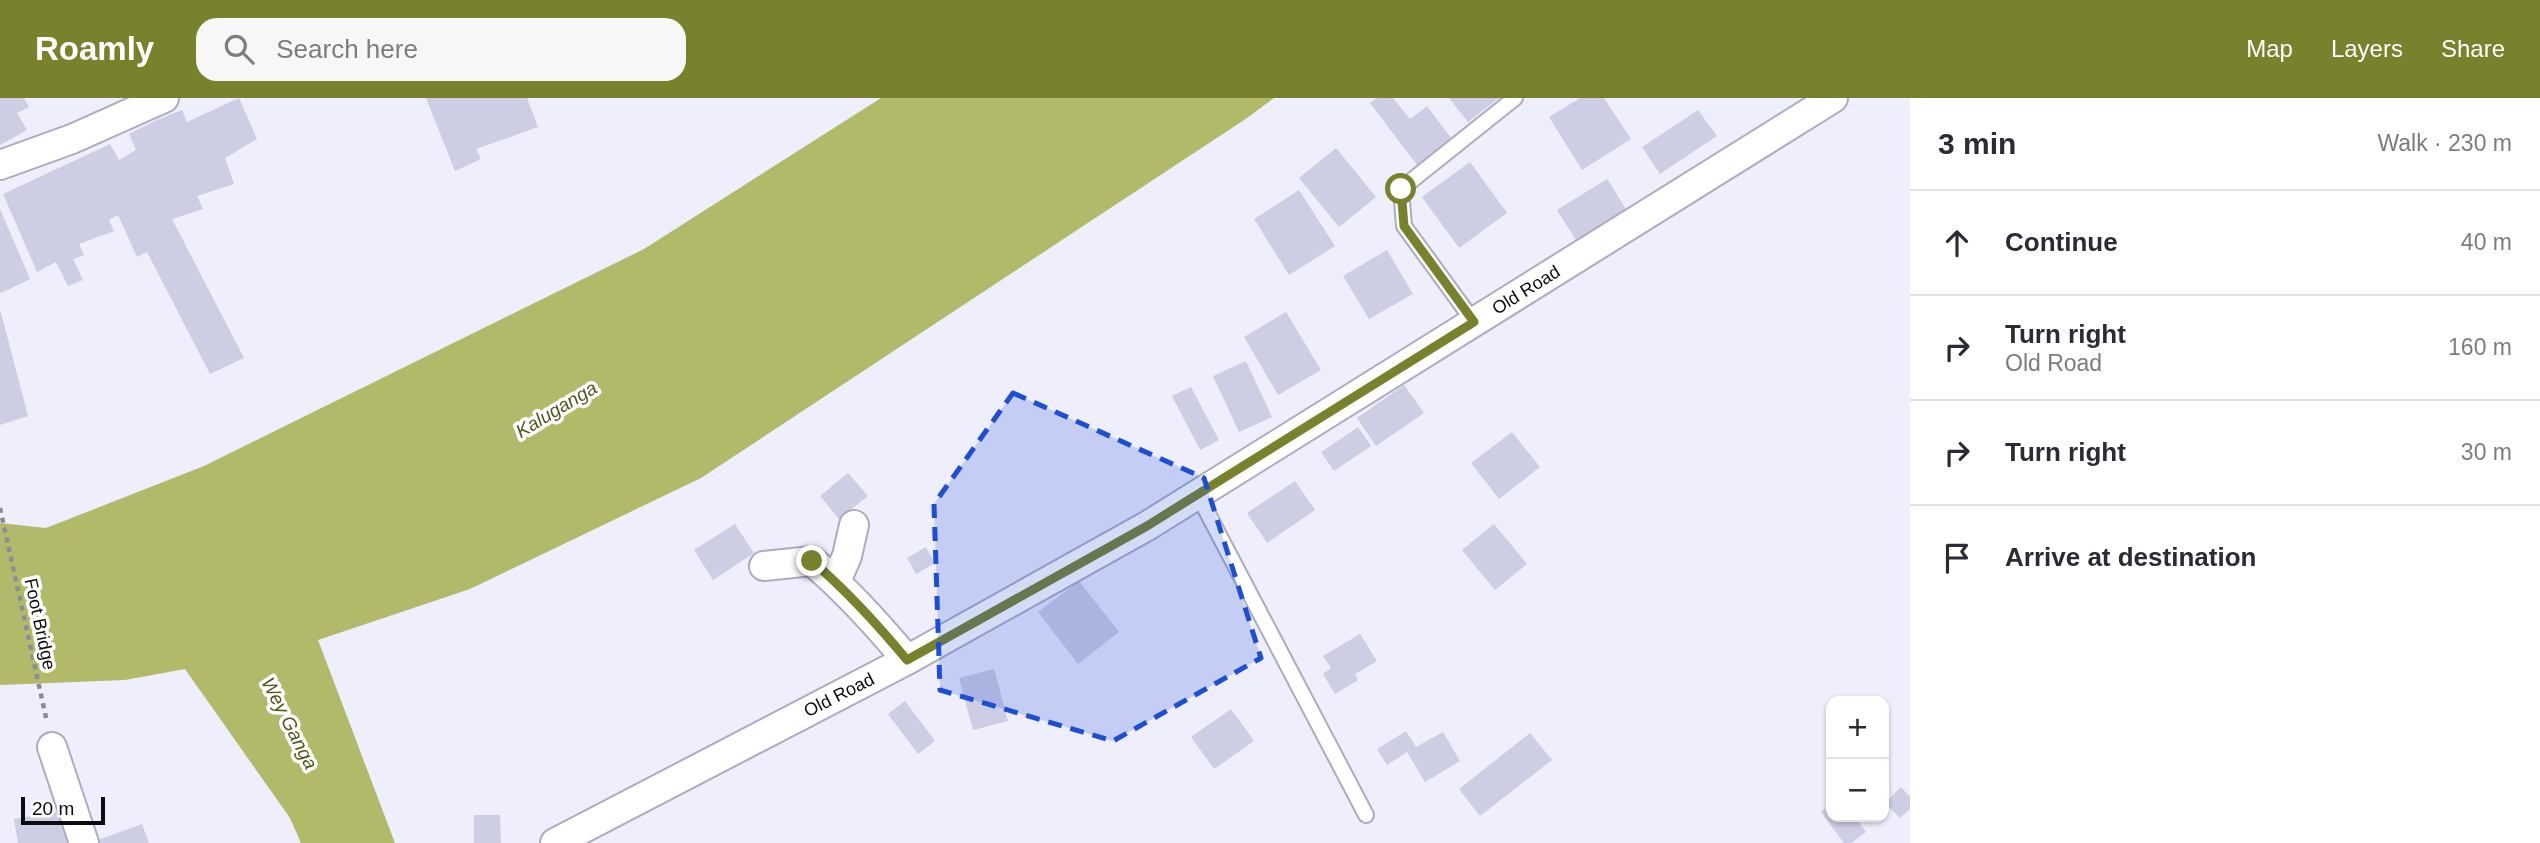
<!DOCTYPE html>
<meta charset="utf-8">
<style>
:root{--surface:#fff;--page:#f7f7f7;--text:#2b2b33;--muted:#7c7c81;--line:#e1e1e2;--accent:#7a812c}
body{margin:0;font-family:Arial,sans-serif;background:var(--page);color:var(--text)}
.controls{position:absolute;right:21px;bottom:21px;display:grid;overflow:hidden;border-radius:14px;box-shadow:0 2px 5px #0004}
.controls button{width:63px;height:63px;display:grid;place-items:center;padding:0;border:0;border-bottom:2px solid var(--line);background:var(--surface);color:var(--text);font:35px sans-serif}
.scale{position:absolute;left:21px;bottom:18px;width:84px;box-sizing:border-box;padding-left:7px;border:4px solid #0b0b12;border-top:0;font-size:19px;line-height:24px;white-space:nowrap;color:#0b0b12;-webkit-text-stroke:5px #fff;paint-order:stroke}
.stop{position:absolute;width:21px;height:21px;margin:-16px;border:5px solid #7a812c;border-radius:50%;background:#fff}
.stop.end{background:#7a812c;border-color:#fff;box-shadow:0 2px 7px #0008}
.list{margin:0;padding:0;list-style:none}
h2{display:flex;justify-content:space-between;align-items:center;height:91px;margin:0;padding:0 28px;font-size:30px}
h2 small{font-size:23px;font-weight:400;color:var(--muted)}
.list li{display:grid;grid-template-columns:46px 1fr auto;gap:21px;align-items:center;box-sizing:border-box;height:105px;padding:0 28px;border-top:2px solid var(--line)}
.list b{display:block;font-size:26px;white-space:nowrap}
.list p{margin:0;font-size:23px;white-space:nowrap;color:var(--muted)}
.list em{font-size:23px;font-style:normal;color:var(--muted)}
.icon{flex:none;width:38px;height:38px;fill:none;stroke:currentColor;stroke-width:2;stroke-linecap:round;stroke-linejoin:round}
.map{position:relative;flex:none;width:1910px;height:745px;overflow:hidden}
header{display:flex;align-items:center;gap:42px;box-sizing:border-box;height:98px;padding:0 35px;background:var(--accent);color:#fff}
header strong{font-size:33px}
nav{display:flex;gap:38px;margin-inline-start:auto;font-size:24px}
.search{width:490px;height:63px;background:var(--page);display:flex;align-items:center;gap:18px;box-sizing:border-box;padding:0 24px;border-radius:21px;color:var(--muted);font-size:26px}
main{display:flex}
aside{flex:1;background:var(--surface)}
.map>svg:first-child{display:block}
</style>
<header>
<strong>Roamly</strong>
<div class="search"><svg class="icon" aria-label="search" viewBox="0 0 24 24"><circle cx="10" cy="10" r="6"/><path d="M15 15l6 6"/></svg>Search here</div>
<nav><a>Map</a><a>Layers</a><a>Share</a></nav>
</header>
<main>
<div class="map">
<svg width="1910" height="745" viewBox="0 0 1910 745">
<rect width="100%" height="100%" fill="#eeeefc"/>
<!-- water -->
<path fill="#b2ba69" d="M881,0h393l-27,20 -546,360 -231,111 -152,51 77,203h-94l-11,-25 -105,-149 -60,11 -125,5v-162l46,5 158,-62 440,-217z"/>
<!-- building -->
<path fill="#cdcde3" d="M0,0h24l5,9 -12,6 10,17 -27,15z
M239,0l18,41 -32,19 9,26 -37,12 6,13 -31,10 72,139 -34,16 -63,-122 -10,5 -19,-42 -9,5 5,11 -35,13 5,11 -11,4 10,21 -15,6 -12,-24 -19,10 -34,-78 107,-50 9,16 17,-10 -7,-16 30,-15 23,-9 5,12z
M426,0h101l11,29 -62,22 5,10 -26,12z
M1377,0h16l17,21 17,-13 24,32 -34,27 -47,-62z
M1449,0h50l-31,24z
M1580,0h24l27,41 -49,31 -33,-53z
M1698,12l19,26 -57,38 -18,-27z
M1336,50l40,49 -37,30 -40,-49z
M1470,64l37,51 -48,35 -37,-51z
M1607,81l19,30 -50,31 -19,-30z
M1299,92l36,56 -46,29 -35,-56z
M0,111l30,70 -29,14 -1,-2z
M1387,152l26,44 -44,25 -26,-43z
M0,211l28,107 -28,9z
M1286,214l35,58 -43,25 -34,-58z
M1246,263l26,56 -33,15 -26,-56z
M1404,287l20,28 -48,33 -19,-28z
M1191,289l28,53 -19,10 -28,-54z
M1358,329l13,19 -37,25 -13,-19z
M1512,334l28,35 -41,32 -28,-36z
M848,375l20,23 -29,23 -19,-23z
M1295,383l20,29 -48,33 -20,-30z
M735,426l19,29 -41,27 -19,-30z
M1494,426l33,40 -32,26 -33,-40z
M926,449l9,16 -19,11 -9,-16z
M1079,483l40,51 -41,32 -40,-52z
M1360,536l17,27 -22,13 3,6 -23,14 -12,-20 8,-6 -8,-12z
M994,571l14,52 -35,9 -14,-52z
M905,603l30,40 -17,13 -30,-40z
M1231,611l23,32 -40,28 -23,-32z
M1406,633l10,16 27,-15 17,29 -35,21 -18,-30 -20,13 -10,-16z
M1530,635l22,27 -72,56 -21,-27z
M1901,689l9,10v12l-10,9 -15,-15z
M1831,706v13h24l11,15 -15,11h-7l-23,-31z
M62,713l5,32h-49l-4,-24z
M474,717h26l1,28h-27z
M142,726l7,19h-59z"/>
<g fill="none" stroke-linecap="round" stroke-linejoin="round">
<defs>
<path id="lane" d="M1474,224l-70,-96 -3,-37 114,-91
M1198,397l168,320"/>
<path id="street" d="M0,67l72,-26 92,-41
M764,468l48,-5c35,30 66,64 95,99
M836,483l11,-25 7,-31
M52,649l32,96
M555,745l352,-183 240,-134 686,-428"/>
</defs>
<!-- lane casing -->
<use href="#lane" stroke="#acacc1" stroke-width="18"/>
<!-- street casing -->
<use href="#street" stroke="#acacc1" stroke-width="32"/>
<!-- path -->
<path stroke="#8c8c97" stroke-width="4.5" stroke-dasharray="5 5" stroke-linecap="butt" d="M0,410l47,214"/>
<!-- lane -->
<use href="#lane" stroke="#fff" stroke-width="14"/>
<!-- street -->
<use href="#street" stroke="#fff" stroke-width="28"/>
</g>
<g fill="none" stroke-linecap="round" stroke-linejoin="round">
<!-- route -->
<path stroke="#7a812c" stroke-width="9" d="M812,463c35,30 66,64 95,99l240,-134 327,-204 -70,-96 -3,-37"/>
</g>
<!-- marked area -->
<path fill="#1d4ed8" fill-opacity="0.2" stroke="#1d4ed8" stroke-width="5" stroke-dasharray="14 9" stroke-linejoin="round" d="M1013,295l191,85 57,180 -148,83 -173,-51 -6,-186z"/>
<g text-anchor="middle" stroke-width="7" stroke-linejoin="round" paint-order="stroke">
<!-- street labels -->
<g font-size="18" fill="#0b0b12" stroke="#fff">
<text transform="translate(1526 192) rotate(-32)" y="6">Old Road</text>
<text transform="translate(40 526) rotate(78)" y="6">Foot Bridge</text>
<text transform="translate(839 597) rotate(-27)" y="6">Old Road</text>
</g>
<!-- water labels -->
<g font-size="19" font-style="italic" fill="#52561b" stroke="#fff">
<text transform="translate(556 311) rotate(-31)" y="7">Kaluganga</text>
<text transform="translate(290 625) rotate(63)" y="7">Wey Ganga</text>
</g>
</g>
</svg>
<div class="controls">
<button>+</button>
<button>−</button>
</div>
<div class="scale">20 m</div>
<div class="stop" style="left:1401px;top:91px"></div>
<div class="stop end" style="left:812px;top:463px"></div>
</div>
<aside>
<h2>3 min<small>Walk · 230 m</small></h2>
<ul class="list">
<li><svg class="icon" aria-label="ahead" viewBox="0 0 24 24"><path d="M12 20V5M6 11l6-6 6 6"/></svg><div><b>Continue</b></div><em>40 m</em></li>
<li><svg class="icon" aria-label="right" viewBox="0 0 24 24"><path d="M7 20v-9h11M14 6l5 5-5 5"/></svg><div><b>Turn right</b><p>Old Road</p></div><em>160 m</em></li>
<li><svg class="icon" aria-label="right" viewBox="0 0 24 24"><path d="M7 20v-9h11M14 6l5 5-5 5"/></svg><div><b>Turn right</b></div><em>30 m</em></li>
<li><svg class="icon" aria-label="arrive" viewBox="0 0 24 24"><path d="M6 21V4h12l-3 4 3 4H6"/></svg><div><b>Arrive at destination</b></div></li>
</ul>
</aside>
</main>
